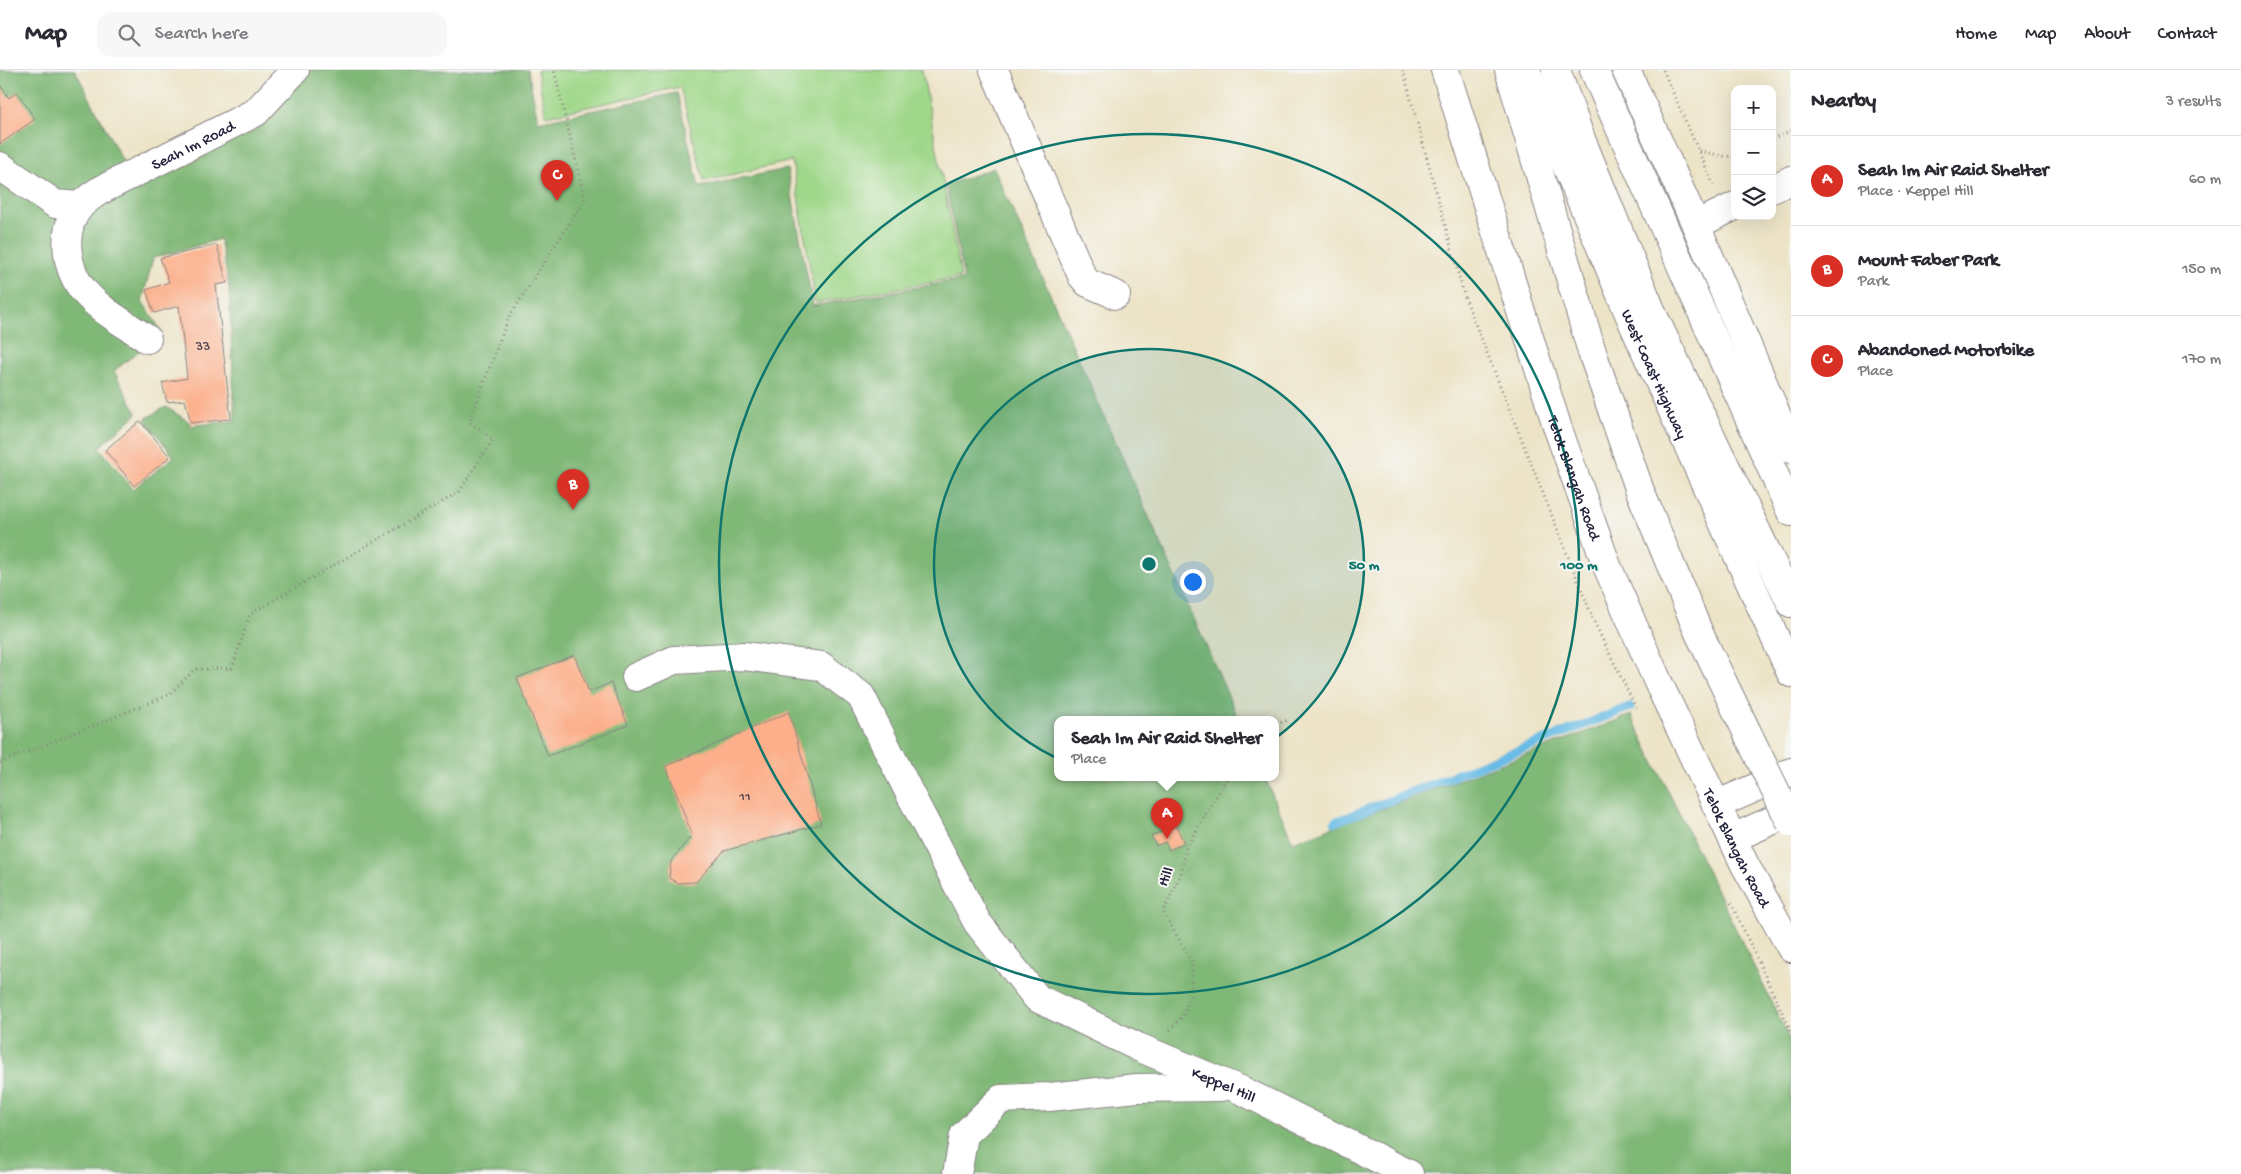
<!DOCTYPE html>
<meta charset="utf-8">
<style>
:root{--surface:#fff;--page:#f7f7f7;--text:#2b2b33;--muted:#7c7c81;--line:#e1e1e2;--accent:#d93025}
body{margin:0;font-family:"Gochi Hand",sans-serif;background:var(--page);color:var(--text)}
.controls{position:absolute;right:15px;top:15px;display:grid;overflow:hidden;border-radius:10px;box-shadow:0 5px 20px #0002}
.controls button{width:45px;height:45px;display:grid;place-items:center;padding:0;border:0;border-bottom:1px solid var(--line);background:var(--surface);color:var(--text);font:25px sans-serif}
.you{position:absolute;left:1192px;top:511px;width:18px;height:18px;margin:-12px;border:4px solid #fff;border-radius:50%;background:#1a73e8;box-shadow:0 0 0 8px #1a73e833}
.badge{display:grid;place-items:center;width:32px;height:32px;border-radius:50%;background:var(--accent);color:#fff;font-size:16px;font-weight:700}
.pin{position:absolute;translate:-50% -41px;filter:drop-shadow(0 1px 2px #0008)}
.pin::after{content:'';position:absolute;top:26px;width:18px;height:15px;background:inherit;clip-path:polygon(0 0,100% 0,50% 100%)}
.popup{position:absolute;left:1054px;top:646px;width:225px;height:65px;box-sizing:border-box;display:grid;place-content:center;border-radius:10px;background:var(--surface);filter:drop-shadow(0 1px 4px #0005);font-size:16px;white-space:nowrap;color:var(--muted)}
.popup b{font-size:19px;color:var(--text)}
.popup::after{content:'';position:absolute;left:50%;top:100%;margin-left:-10px;border:10px solid transparent;border-top-color:var(--surface)}
.list{margin:0;padding:0;list-style:none}
h2{display:flex;justify-content:space-between;align-items:center;height:65px;margin:0;padding:0 20px;font-size:21px}
h2 small{font-size:16px;font-weight:400;color:var(--muted)}
.list li{display:grid;grid-template-columns:32px 1fr auto;gap:15px;align-items:center;box-sizing:border-box;height:90px;padding:0 20px;border-top:1px solid var(--line)}
.list b{display:block;font-size:19px;white-space:nowrap}
.list p{margin:0;font-size:16px;white-space:nowrap;color:var(--muted)}
.list em{font-size:16px;font-style:normal;color:var(--muted)}
.icon{flex:none;width:28px;height:28px;fill:none;stroke:currentColor;stroke-width:2;stroke-linecap:round;stroke-linejoin:round}
.map{position:relative;flex:none;width:1791px;height:1104px;overflow:hidden}
header{display:flex;align-items:center;gap:30px;box-sizing:border-box;height:70px;padding:0 25px;background:var(--surface);border-bottom:1px solid var(--line)}
header strong{font-size:24px}
nav{display:flex;gap:28px;margin-inline-start:auto;font-size:18px}
.search{width:350px;height:45px;background:var(--page);display:flex;align-items:center;gap:12px;box-sizing:border-box;padding:0 18px;border-radius:15px;color:var(--muted);font-size:19px}
main{display:flex}
aside{flex:1;background:var(--surface)}
.map>svg:first-child{display:block}
</style>
<header>
<strong>Map</strong>
<div class="search"><svg class="icon" aria-label="search" viewBox="0 0 24 24"><circle cx="10" cy="10" r="6"/><path d="M15 15l6 6"/></svg>Search here</div>
<nav><a>Home</a><a>Map</a><a>About</a><a>Contact</a></nav>
</header>
<main>
<div class="map">
<svg width="1791" height="1104" viewBox="0 0 1791 1104">
<rect width="100%" height="100%" fill="#f6f6f2"/>
<filter id="ink" filterUnits="userSpaceOnUse"><feTurbulence type="fractalNoise" baseFrequency=".02" numOctaves="2"/><feDisplacementMap in="SourceGraphic" scale="10" xChannelSelector="R" yChannelSelector="G"/><feConvolveMatrix kernelMatrix="1 2 1 2 8 2 1 2 1" color-interpolation-filters="sRGB"/></filter>
<filter id="wash" filterUnits="userSpaceOnUse"><feTurbulence type="fractalNoise" baseFrequency=".0096" numOctaves="4" result="noise"/><feDisplacementMap in="SourceGraphic" scale="20" xChannelSelector="R" yChannelSelector="G"/><feGaussianBlur stdDeviation="1.12" result="paint"/><feColorMatrix in="noise" values="0 0 0 0 0 0 0 0 0 0 0 0 0 0 0 0 0 1.4 0 .05"/><feComposite in="paint" operator="in"/></filter>
<g filter="url(#wash)">
<rect width="100%" height="100%" fill="#ede4c8"/>
<!-- green -->
<path fill="#a0d88b" stroke="#617d63" d="M537,0h385l39,207 -145,26 -24,-142 -88,20 -24,-94 -134,29z"/>
<!-- forest -->
<path fill="#80b877" stroke="#516d59" fill-rule="evenodd" d="M0,0h75l46,88 19,30 121,-61 39,-50 -10,-7h238l10,52 139,-29 22,94 88,-18 26,137 151,-27 -18,-94 48,-17 245,552h-181v58h207l28,64 338,-127 160,327v132h-1791zM220,169l9,47 6,135 -47,5 3,-3 -25,-16 -21,12 29,38 -41,32 -34,-42 38,-33 -23,-43 48,-39 -20,-31 11,-43z"/>
<g fill="none" stroke-linecap="round" stroke-linejoin="round">
<!-- stream -->
<path stroke="#69bce5" stroke-width="9" d="M1335,752l295,-115"/>
</g>
<g id="blocks">
<!-- building -->
<path fill="#fcaf8a" d="M0,15l9,13 8,-6 18,27 -35,25z
M217,175l10,38 -11,2 15,134 -40,4 -6,-23 -18,2 -5,-19 25,-5 -8,-72 -25,7 -8,-23 23,-8 -9,-24z
M140,351l30,36 -36,29 -29,-36z
M574,585l15,37 22,-9 17,42 -80,31 -31,-78z
M789,642l32,112 -97,27 -28,31 -19,1 -8,-5 2,-17 21,-26 -26,-69z
M1176,756l8,17 -15,7 -4,-8 -9,4 -5,-10z"/>
</g>
</g>
<g filter="url(#ink)">
<use href="#blocks" fill-opacity="0" stroke="#888382" stroke-width="1"/>
<g fill="none" stroke-linecap="round" stroke-linejoin="round">
<defs>
<g id="minor">
<path d="M994,0l88,206 6,7 28,12"/>
<path d="M0,96l55,38 25,2"/>
<path d="M1772,119l19,-9"/>
<path d="M1696,155l39,-19"/>
<path id="s1" d="M147,269c-21,-15 -48,-29 -64,-49 -18,-23 -23,-62 -2,-85 5,-5 12,-10 18,-14l157,-79 39,-42"/>
<path id="s2" d="M636,607l38,-17 70,-4 77,10 40,30 49,98 67,128 60,76 101,49 105,44 166,83"/>
<path d="M1716,735l75,-33"/>
<path d="M1733,768l58,-26"/>
<path d="M957,1104l7,-39 37,-36 48,-2 88,-9 84,-1"/>
</g>
<g id="major">
<path id="s3" d="M1445,0l112,356 50,140 51,116 87,183 46,83"/>
<path d="M1626,0l70,155 95,224"/>
</g>
<g id="highway">
<path d="M1509,0l83,282"/>
<path id="s4" d="M1526,0l109,258 156,345"/>
<path d="M1556,0l25,69 72,176 138,288"/>
<path d="M1594,0l197,442"/>
</g>
</defs>
<!-- minor casing -->
<use href="#minor" stroke="#888382" stroke-width="30"/>
<!-- major casing -->
<use href="#major" stroke="#888382" stroke-width="30"/>
<!-- highway casing -->
<use href="#highway" stroke="#888382" stroke-width="30"/>
<!-- path -->
<path stroke="#888382" stroke-width="3" stroke-dasharray="1 4" stroke-linecap="butt" d="M1403,0l62,228 131,328 41,84
M1663,0l51,116
M1772,69l19,-8
M1699,81l28,6 8,-3
M1276,654l13,-4
M0,693l169,-68 26,-26 37,-1 18,-54 209,-122 34,-53 -24,-17 39,-103 77,-120 -31,-129
M1731,833l60,128
M1170,960l13,-14 8,-22 1,-32 -29,-50 18,-39 5,-25 41,-70"/>
<!-- minor -->
<use href="#minor" stroke="#fff" stroke-width="28"/>
<!-- major -->
<use href="#major" stroke="#fff" stroke-width="28"/>
<!-- highway -->
<use href="#highway" stroke="#fff" stroke-width="28"/>
<defs>
<path id="highway-bridge" d="M1592,282l48,139 59,142 92,190"/>
</defs>
<!-- highway-bridge casing -->
<use href="#highway-bridge" stroke="#888382" stroke-width="30" stroke-linecap="butt"/>
<!-- highway-bridge -->
<use href="#highway-bridge" stroke="#fff" stroke-width="28"/>
</g>
</g>
<!-- distance rings -->
<circle cx="1149" cy="494" r="215" fill="#0f766e" fill-opacity=".12"/>
<g fill="none" stroke="#0f766e" stroke-width="2.5">
<circle cx="1149" cy="494" r="215"/>
<circle cx="1149" cy="494" r="430"/>
</g>
<g text-anchor="middle" stroke-width="4" stroke-linejoin="round" paint-order="stroke">
<!-- number labels -->
<g font-size="14" fill="#58454f">
<text x="203" y="280">33</text>
<text x="745" y="730">11</text>
</g>
<!-- street labels -->
<g font-size="16" fill="#22223b" stroke="#f6f6f2">
<text dy="6" stroke="none"><textPath href="#s1" startOffset="300">Seah Im Road</textPath></text>
<text dy="6" stroke="none"><textPath href="#s4" startOffset="330">West Coast Highway</textPath></text>
<text dy="6" stroke="none"><textPath href="#s3" startOffset="428">Telok Blangah Road</textPath></text>
<text dy="6" stroke="none"><textPath href="#s3" startOffset="832">Telok Blangah Road</textPath></text>
<text transform="translate(1164 806) rotate(-68)" y="6">Hill</text>
<text dy="6" stroke="none"><textPath href="#s2" startOffset="796">Keppel Hill</textPath></text>
</g>
</g>
<circle cx="1149" cy="494" r="8" fill="#0f766e" stroke="#f6f6f2" stroke-width="2.5"/>
<g font-size="15" text-anchor="middle" font-weight="bold" fill="#0f766e" stroke="#f6f6f2" stroke-width="4" stroke-linejoin="round" paint-order="stroke">
<text x="1364" y="499">50 m</text>
<text x="1579" y="499">100 m</text>
</g>
</svg>
<div class="controls">
<button>+</button>
<button>−</button>
<button><svg class="icon" aria-label="layers" viewBox="0 0 24 24"><path d="M12 4l9 5-9 5-9-5zM3 14l9 5 9-5"/></svg></button>
</div>
<div class="you"></div>
<div class="pin badge" style="left:1167px;top:769px">A</div>
<div class="popup"><b>Seah Im Air Raid Shelter</b>Place</div>
<div class="pin badge" style="left:573px;top:440px">B</div>
<div class="pin badge" style="left:557px;top:131px">C</div>
</div>
<aside>
<h2>Nearby<small>3 results</small></h2>
<ul class="list">
<li><span class="badge">A</span><div><b>Seah Im Air Raid Shelter</b><p>Place · Keppel Hill</p></div><em>60 m</em></li>
<li><span class="badge">B</span><div><b>Mount Faber Park</b><p>Park</p></div><em>150 m</em></li>
<li><span class="badge">C</span><div><b>Abandoned Motorbike</b><p>Place</p></div><em>170 m</em></li>
</ul>
</aside>
</main>
